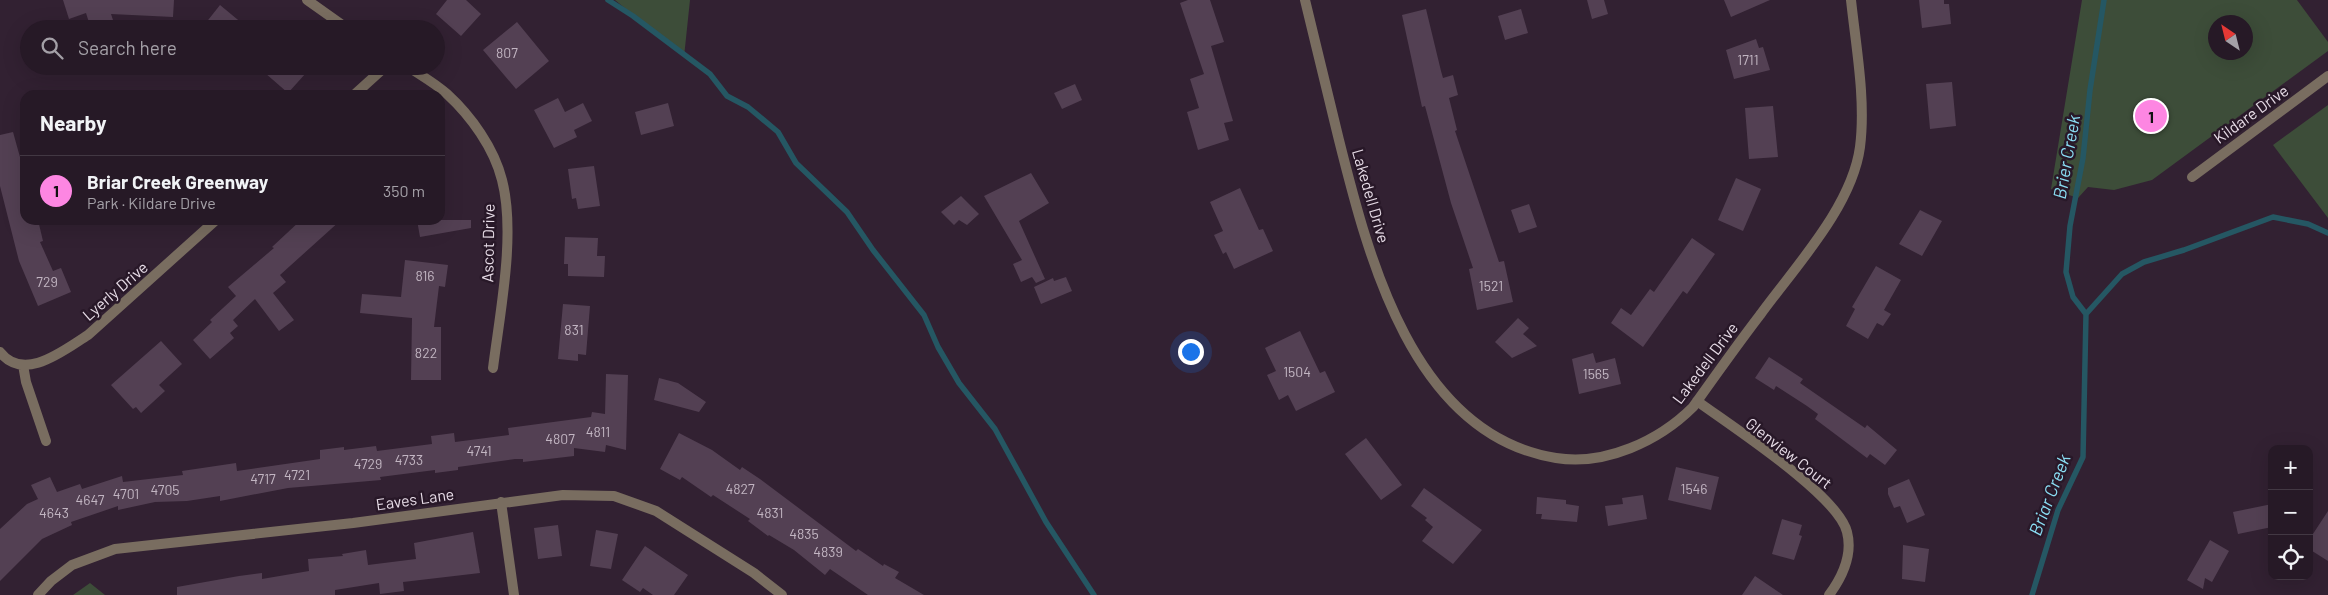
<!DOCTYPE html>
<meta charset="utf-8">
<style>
:root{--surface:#261926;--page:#2e222e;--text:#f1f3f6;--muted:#a4a0a7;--line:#423843;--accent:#fd86e2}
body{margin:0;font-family:Barlow,sans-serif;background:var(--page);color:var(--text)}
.controls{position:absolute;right:15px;bottom:15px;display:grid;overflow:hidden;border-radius:10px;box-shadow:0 5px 20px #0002}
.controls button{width:45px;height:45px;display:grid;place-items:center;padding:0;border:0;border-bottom:1px solid var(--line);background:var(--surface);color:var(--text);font:25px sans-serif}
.compass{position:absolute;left:2208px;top:15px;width:45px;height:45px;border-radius:50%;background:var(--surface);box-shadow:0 5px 20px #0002;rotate:325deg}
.you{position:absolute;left:1190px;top:351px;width:18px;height:18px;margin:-12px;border:4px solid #fff;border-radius:50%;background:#1a73e8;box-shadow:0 0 0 8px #1a73e833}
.badge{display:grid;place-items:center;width:32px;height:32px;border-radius:50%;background:var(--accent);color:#111;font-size:16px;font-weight:700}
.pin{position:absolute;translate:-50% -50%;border:2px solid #fff;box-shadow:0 1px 5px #0006}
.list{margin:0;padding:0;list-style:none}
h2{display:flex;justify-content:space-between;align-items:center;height:65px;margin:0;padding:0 20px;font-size:21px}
h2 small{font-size:16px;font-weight:400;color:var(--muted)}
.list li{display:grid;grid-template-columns:32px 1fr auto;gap:15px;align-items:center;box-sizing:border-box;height:70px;padding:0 20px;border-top:1px solid var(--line)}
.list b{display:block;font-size:19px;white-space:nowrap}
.list p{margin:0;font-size:16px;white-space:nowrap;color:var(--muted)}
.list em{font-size:16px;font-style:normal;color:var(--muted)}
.icon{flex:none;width:28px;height:28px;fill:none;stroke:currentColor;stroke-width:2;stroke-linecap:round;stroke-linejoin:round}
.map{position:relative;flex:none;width:2328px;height:595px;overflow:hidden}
.search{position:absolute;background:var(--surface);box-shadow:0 5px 20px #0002;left:20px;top:20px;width:425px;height:55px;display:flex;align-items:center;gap:12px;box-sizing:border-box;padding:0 18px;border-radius:28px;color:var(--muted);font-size:19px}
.panel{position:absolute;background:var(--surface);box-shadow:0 5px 20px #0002;left:20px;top:90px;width:425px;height:135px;border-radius:15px}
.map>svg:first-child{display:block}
</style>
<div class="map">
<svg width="2328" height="595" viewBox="0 0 2328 595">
<rect width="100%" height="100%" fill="#322132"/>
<!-- green -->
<path fill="#3d4d39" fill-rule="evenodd" d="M615,0h75l-6,57z
M2082,0h215l31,42v9l-176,129 -38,10 -26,-3 -10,11 -27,-9zM2246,22v30h-30v-30z
M2328,105v113l-55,-73z
M90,583l15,12h-32z"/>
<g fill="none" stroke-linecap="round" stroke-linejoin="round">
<!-- stream -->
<path stroke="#255763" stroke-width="5.5" d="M608,0l25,16 77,58 17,22 21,11 30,25 18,31 51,49 26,38 51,65 14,32 21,36 36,46 51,93 48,73
M2086,314l-13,-17 -7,-25 4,-46 13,-68 7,-68 14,-90
M2086,314l36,-40 22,-12 40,-12 89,-33 35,7 20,9
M2032,595l26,-85 25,-53 3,-143"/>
</g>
<!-- building -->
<path fill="#534053" d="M63,0h111l-1,17 -62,-3 4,12 -8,3h-16l-5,-16 -17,6z
M447,0h19l15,14 -20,22 -25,-22z
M1188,0h22l14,42 -13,4 22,75 -9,2 5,17 -31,10 -11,-38 12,-4 -9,-29 14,-5 -24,-71z
M1587,0h17l4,14 -16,5z
M1724,0h46l-39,17z
M1919,0h25v4h5l2,20 -29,4z
M220,5l29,24h-48z
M1426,9l15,62 2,7 10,-3 5,20 -9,3 8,32 -2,1 44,131 5,-1 9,41 -36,8 -8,-41 4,-1 -22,-65 -26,-97 -3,1 -20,-92z
M1521,9l7,24 -23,7 -7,-24z
M517,22l32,39 -33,28 -33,-39z
M1756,39l3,9 4,-1 7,23 -36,9 -8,-29z
M257,66h42l7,7 -18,20z
M1952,82l4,44 -26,3 -4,-45z
M1075,84l7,16 -20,9 -8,-16z
M558,98l7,14 18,-9 9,18 -18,9 3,7 -23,11 -20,-38z
M668,103l6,23 -33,9 -6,-23z
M1773,106l5,51 -29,2 -4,-51z
M13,132l12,43v45h13l5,21 -3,1 13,29 8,-3 10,24 -33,14 -19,-45 -19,-75v-51z
M594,166l6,40 -22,3 -2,-11 -4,1 -4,-30z
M1031,173l18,30 -30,18 26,58 -9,4 -4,-6 -11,5 -8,-18 9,-4 -38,-64z
M1736,178l25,11 -18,42 -25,-11z
M1240,188l19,42 4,-1 10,22 -39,18 -8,-17 -3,2 -9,-19 9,-4 -13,-29z
M961,196l18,18 -12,11 -8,-5 -5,5 -13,-13z
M1529,204l8,23 -18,6 -8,-23z
M1920,210l22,11 -20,35 -23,-12z
M301,220h40l-61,55 6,7 -13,11 21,27 -15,11 -24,-32 -22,21 5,6 -8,7 4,5 -24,21 -17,-19 19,-18 -2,-2 26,-24 -8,-9 46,-39 -2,-1z
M417,220h54v8l-51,9z
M565,237l33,1 -1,18h8l-1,21 -36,-1v-12h-4z
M1692,238l23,16 -28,40 -4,-3 -40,56 -32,-24 10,-15 10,7 19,-26 4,3z
M405,260l43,5 -3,22 -6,-1 -5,41h7v53h-30l1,-62 -52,-5 2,-19 39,3z
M1876,266l25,14 -17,30 7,4 -8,12 -6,-3 -9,16 -22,-13 9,-17 -3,-2z
M1066,277l6,14 -31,13 -7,-17 19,-9 1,3z
M563,304l27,2 -4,49 -8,-1v7l-20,-2z
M1518,318l11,10 -6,6 14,12 -25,12 -17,-16z
M1300,331l20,42 5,-2 10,21 -39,19 -8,-16 -9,5 -12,-25 9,-4 -11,-23z
M161,341l21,23 -23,21 6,6 -24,22 -5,-6 -3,2 -22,-24z
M1593,353l3,10 19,-5 6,26 -42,10 -7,-35z
M1769,357l34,22 -3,4 65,45 2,-3 30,25 -12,15 -15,-11 -3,4 -52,-39 3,-5 -11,-8 -31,-20 -2,4 -19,-12z
M606,374l22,1 -2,75 -20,-5 -1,7 -31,-4v8l-51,6v-3h-8l-57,8v3l-23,3v-3l-55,7 1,3 -93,8 -68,13v-5l-33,5 -32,1 -37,8v-4l-47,16 1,3 -30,14 -42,42v-52l27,-25 11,-5 -7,-14 19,-8 7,15 23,-8 2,5 40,-13 1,6 60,-7 -1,-4 54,-8 1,8 83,-12v-9l24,-3v3l32,-4 1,5 55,-7 -1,-8 23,-3 1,9 54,-7 -1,-7 83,-11 1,-5 13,2z
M659,378l19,5 28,19 -7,10 -45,-12z
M679,433l33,17 28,20 2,-3 18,12 96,72 2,-2 25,17 1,-2 15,8 -4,6 29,17h-56l-38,-26 -5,6 -31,-25 -25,-15 -1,1 -20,-15 2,-2 -37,-24 -2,2 -29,-20 -2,3 -20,-11z
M1366,438l36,47 -21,15 -36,-46z
M1676,467l43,10 -8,33 -43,-10z
M1909,479l16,36 -18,8 -7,-17 -6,2 -6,-14v-6z
M1424,488l58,42 -29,34 -31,-23 11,-14 -8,-7 2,-2 -16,-12z
M1643,495l4,24 -39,7 -3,-20 18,-2 -1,-6z
M1537,497l29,3v4l13,2 -2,16 -36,-3 1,-5h-6z
M2272,504v23l-34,7 -5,-22z
M2328,511v50l-19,-12v-9z
M1782,519l20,6 -3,10 3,1 -8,24 -22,-6z
M558,525l4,31 -24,3 -4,-31z
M596,530l22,4 -7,35 -21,-3z
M473,532l7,41 -77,9 1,9 -24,3 -1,-11 -44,7v5h-158v-8l62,-11 23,-3v6l47,-8 -1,-12 35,-3 -1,-2 24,-4 2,15 48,-6 -2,-16z
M2210,540l19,11 -17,31 -7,-4 -2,11 -16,-9z
M1903,545l26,4 -4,33 -23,-3z
M645,546l43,29 -14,20h-21l-10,-7 -3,4 -18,-12z
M1755,576l28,19h-41z"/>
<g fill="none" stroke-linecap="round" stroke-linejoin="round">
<!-- street -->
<path stroke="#796d60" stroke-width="10" d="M307,0l41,29
M1305,0c11,45 22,91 33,136 30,120 74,299 218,322 49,8 103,-17 137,-51 22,-31 44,-62 67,-92 34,-47 92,-108 100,-168 6,-47 -4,-100 -9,-147
M407,66c13,9 28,17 40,28 24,22 47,54 55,86 14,54 -2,132 -9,188
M354,95l32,-29
M2192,177l136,-101
M0,352c24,31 64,-2 88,-17l128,-115
M23,365l3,17 20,59
M1697,401c34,25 141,94 150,131 6,23 -4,44 -18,63
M501,502l13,93
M38,595l13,-14 21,-16 43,-16 238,-26 210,-28 51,1 42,15 98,62 28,22"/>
</g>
<g text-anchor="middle" stroke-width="5" stroke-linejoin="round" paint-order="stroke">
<!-- number labels -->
<g font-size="14" fill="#c2b5c2">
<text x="507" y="58">807</text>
<text x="1748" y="65">1711</text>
<text x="425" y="281">816</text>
<text x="47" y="287">729</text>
<text x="1491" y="291">1521</text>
<text x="574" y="335">831</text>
<text x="426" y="358">822</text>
<text x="1297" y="377">1504</text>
<text x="1596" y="379">1565</text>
<text x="598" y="437">4811</text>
<text x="560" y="444">4807</text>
<text x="479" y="456">4741</text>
<text x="409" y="465">4733</text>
<text x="368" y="469">4729</text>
<text x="297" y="480">4721</text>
<text x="263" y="484">4717</text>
<text x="740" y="494">4827</text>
<text x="1694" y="494">1546</text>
<text x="165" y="495">4705</text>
<text x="126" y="499">4701</text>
<text x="90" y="505">4647</text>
<text x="54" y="518">4643</text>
<text x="770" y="518">4831</text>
<text x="804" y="539">4835</text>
<text x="828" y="557">4839</text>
</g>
<!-- street labels -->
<g font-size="16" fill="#e7dce7" stroke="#281828">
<text transform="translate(2251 114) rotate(-36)" y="6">Kildare Drive</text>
<text transform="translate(1371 196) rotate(74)" y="6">Lakedell Drive</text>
<text transform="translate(488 243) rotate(-89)" y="6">Ascot Drive</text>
<text transform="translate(115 291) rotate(-41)" y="6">Lyerly Drive</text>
<text transform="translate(1705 363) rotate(-53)" y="6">Lakedell Drive</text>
<text transform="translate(1789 453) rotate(38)" y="6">Glenview Court</text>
<text transform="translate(415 499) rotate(-8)" y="6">Eaves Lane</text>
</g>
<!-- water labels -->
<g font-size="18" font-style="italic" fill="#8addf3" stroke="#281828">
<text transform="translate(2067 157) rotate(-80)" y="6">Brier Creek</text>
<text transform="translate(2050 495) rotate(-69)" y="6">Briar Creek</text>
</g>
</g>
</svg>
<div class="controls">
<button>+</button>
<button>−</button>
<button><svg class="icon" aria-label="locate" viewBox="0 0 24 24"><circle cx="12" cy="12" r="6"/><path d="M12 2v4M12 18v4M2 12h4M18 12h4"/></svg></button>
</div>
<svg class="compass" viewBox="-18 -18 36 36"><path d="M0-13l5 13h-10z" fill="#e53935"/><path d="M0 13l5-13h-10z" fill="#a4a0a7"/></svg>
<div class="you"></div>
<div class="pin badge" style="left:2151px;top:116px">1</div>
<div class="search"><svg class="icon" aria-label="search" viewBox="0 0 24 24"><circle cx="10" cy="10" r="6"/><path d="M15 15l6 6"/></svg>Search here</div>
<section class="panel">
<h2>Nearby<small></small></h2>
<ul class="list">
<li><span class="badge">1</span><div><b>Briar Creek Greenway</b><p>Park · Kildare Drive</p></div><em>350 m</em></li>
</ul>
</section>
</div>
